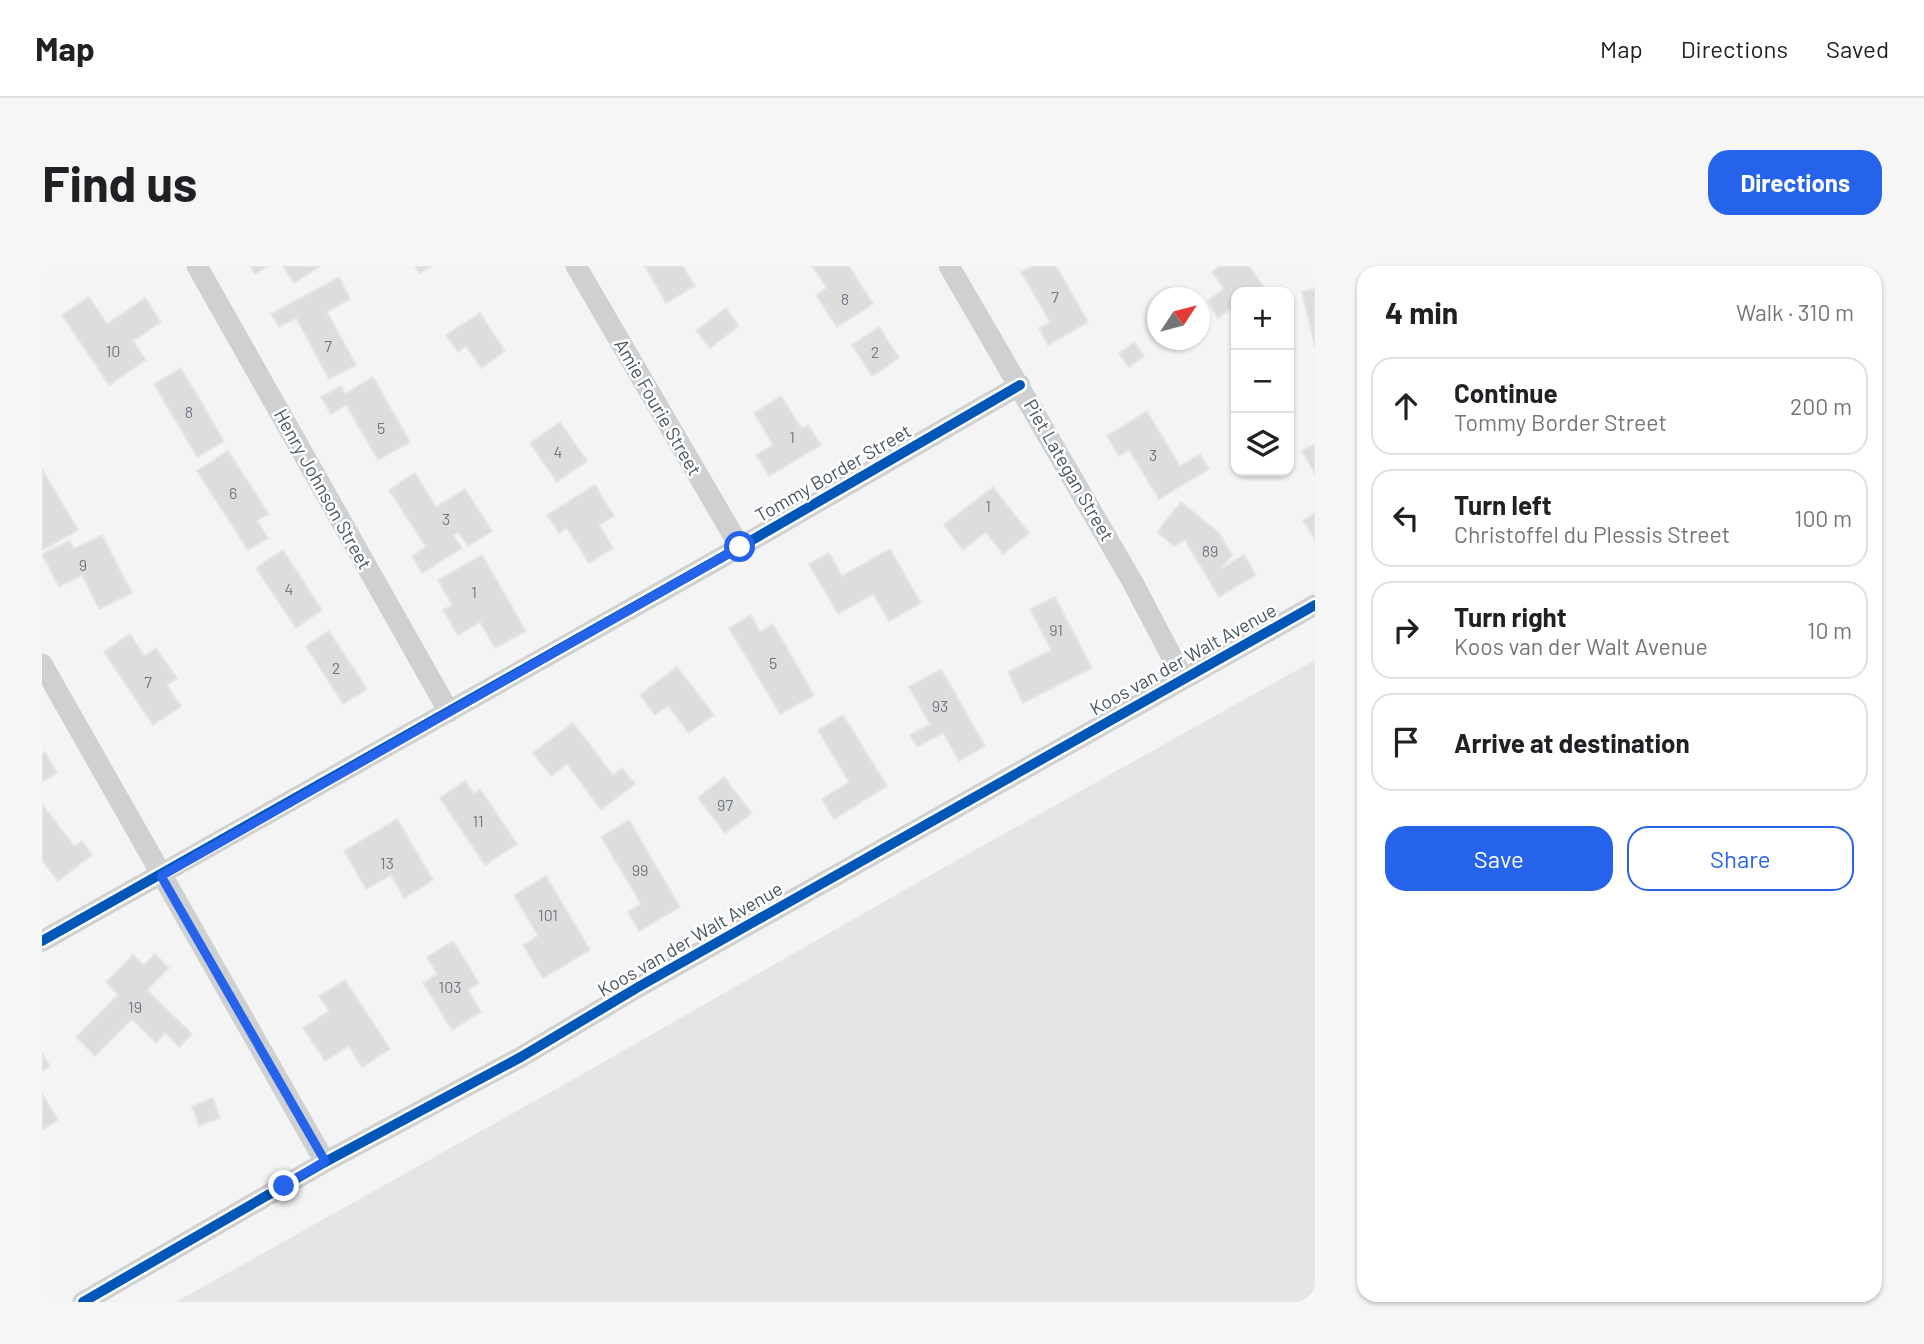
<!DOCTYPE html>
<meta charset="utf-8">
<style>
:root{--surface:#fff;--page:#f6f6f6;--text:#202124;--muted:#757577;--line:#e0e0e0;--accent:#2563eb}
body{margin:0;font-family:Barlow,sans-serif;background:var(--page);color:var(--text)}
.controls{position:absolute;right:21px;top:21px;display:grid;overflow:hidden;border-radius:14px;box-shadow:0 2px 5px #0004}
.controls button{width:63px;height:63px;display:grid;place-items:center;padding:0;border:0;border-bottom:2px solid var(--line);background:var(--surface);color:var(--text);font:35px sans-serif}
.compass{position:absolute;left:1105px;top:21px;width:63px;height:63px;border-radius:50%;background:var(--surface);box-shadow:0 2px 5px #0004;rotate:54deg}
.stop{position:absolute;width:21px;height:21px;margin:-16px;border:5px solid #2563eb;border-radius:50%;background:#fff}
.stop.end{background:#2563eb;border-color:#fff;box-shadow:0 2px 7px #0008}
.list{margin:0;padding:0;list-style:none}
h2{display:flex;justify-content:space-between;align-items:center;height:91px;margin:0;padding:0 28px;font-size:30px}
h2 small{font-size:23px;font-weight:400;color:var(--muted)}
.list li{display:grid;grid-template-columns:46px 1fr auto;gap:21px;align-items:center;box-sizing:border-box;height:98px;margin:0 14px 14px;padding:0 14px;border:2px solid var(--line);border-radius:21px}
.list b{display:block;font-size:26px;white-space:nowrap}
.list p{margin:0;font-size:23px;white-space:nowrap;color:var(--muted)}
.list em{font-size:23px;font-style:normal;color:var(--muted)}
.actions{display:flex;gap:14px;padding:21px 28px}
.actions a{flex:1;padding:16px 0;border:2px solid var(--accent);border-radius:21px;text-align:center;font-size:24px;color:var(--accent)}
.actions .main{background:var(--accent);color:#fff}
.icon{flex:none;width:38px;height:38px;fill:none;stroke:currentColor;stroke-width:2;stroke-linecap:round;stroke-linejoin:round}
.map{position:relative;flex:none;width:1273px;height:1036px;overflow:hidden;border-radius:21px}
header{display:flex;align-items:center;gap:42px;box-sizing:border-box;height:98px;padding:0 35px;background:var(--surface);border-bottom:2px solid var(--line)}
header strong{font-size:33px}
nav{display:flex;gap:38px;margin-inline-start:auto;font-size:24px}
.intro{display:flex;align-items:center;justify-content:space-between;box-sizing:border-box;height:168px;padding:0 42px}
h1{margin:0;font-size:49px}
.button{padding:18px 32px;border-radius:21px;background:var(--accent);color:#fff;font-size:24px;font-weight:700}
main{display:flex;gap:42px;padding:0 42px}
aside{flex:1;background:var(--surface);border-radius:21px;box-shadow:0 2px 5px #0004}
.map>svg:first-child{display:block}
</style>
<header>
<strong>Map</strong>
<nav><a>Map</a><a>Directions</a><a>Saved</a></nav>
</header>
<div class="intro"><h1>Find us</h1><a class="button">Directions</a></div>
<main>
<div class="map">
<svg width="1273" height="1036" viewBox="0 0 1273 1036">
<rect width="100%" height="100%" fill="#f4f4f4"/>
<!-- education -->
<path fill="#e6e5e6" d="M1273,394v642h-1139l396,-222 387,-221z"/>
<!-- building -->
<path fill="#ddddde" stroke="#e5e6e7" stroke-width="2" d="M208,0h18l-13,8z
M241,0h37l-26,17z
M373,0h16l-11,7z
M603,0h38l12,20 -29,17z
M770,0h37l24,38 -36,23 -21,-32 11,-7z
M990,0h24l32,56 -40,23 -9,-17 11,-6 -29,-50z
M1178,0h29l18,26h-31v13l-18,13 -11,-17 17,-12 -12,-17z
M297,11l11,22 -23,13 29,53 -27,14 -33,-61 -17,9 -8,-13z
M1273,23v58l-13,-55z
M47,31l18,27 38,-26 16,24 -28,19 13,19 -37,25 -47,-70z
M684,42l13,18 -29,22 -14,-17z
M438,47l25,38 -24,17 -15,-22 -8,6 -12,-17z
M837,61l20,31 -27,18 -20,-31z
M1092,76l10,14 -15,11 -10,-13z
M139,102l43,73 -27,16 -43,-73z
M331,111l37,65 -32,18 -32,-55 -15,9 -10,-17 20,-11 4,8z
M739,130l21,33 6,-4 13,20 -52,31 -13,-21 17,-10 -19,-32z
M1105,145l33,55 20,-12 9,15 -50,30 -30,-49 -10,6 -12,-20z
M518,156l27,39 -30,21 -27,-39z
M1273,178v30l-13,-23z
M186,185l41,63 -12,7 11,17 -20,12 -51,-79z
M0,203l36,61 -36,20z
M373,207l21,34 29,-18 27,42 -24,15 -10,-14 -5,3 9,13 -40,25 -10,-17 14,-9 -37,-57z
M553,219l19,31 -15,9 14,23 -24,15 -22,-35 -8,5 -12,-18z
M951,221l36,46 -26,21 -17,-22 -23,18 -19,-25z
M1139,236l38,31 13,22 -11,14 23,-14 12,20 -37,22 -34,-57 -11,6 -17,-14z
M1273,247v27l-12,-20z
M60,269l30,58 -33,16 -17,-34 -23,12 -17,-33 27,-13 5,8z
M848,283l31,54 -32,18 -16,-27 -35,20 -29,-50 20,-11 13,23z
M241,284l39,60 -26,18 -40,-60z
M440,289l44,76 -31,17 -15,-26 -22,13 -15,-25 9,-5 -14,-25z
M1013,331l37,71 -69,35 -15,-31 43,-22 -21,-41z
M709,349l9,17 13,-8 41,71 -34,19 -51,-86z
M287,365l38,58 -24,15 -37,-58z
M88,368l14,22 12,-8 21,30 -10,7 14,21 -28,19 -49,-73z
M635,401l37,48 -25,18 -21,-27 -13,9 -15,-20z
M899,403l44,77 -26,15 -16,-28 -26,14 -7,-12 20,-11 -21,-37z
M801,449l44,71 -53,33 -12,-20 27,-17 -31,-52z
M531,457l40,52 9,-7 13,16 -34,26 -34,-46 -16,12 -18,-23z
M3,486l12,21 -15,9v-28z
M682,511l28,36 -27,20 -27,-35z
M423,515l9,13 6,-5 37,55 -32,21 -45,-67z
M0,538l32,42 8,-5 10,14 -34,26 -16,-21z
M355,553l36,61 -29,18 -13,-23 -25,14 -22,-38z
M587,554l51,87 -41,24 -11,-19 13,-8 -40,-67z
M504,610l44,74 -47,28 -20,-33 15,-9 -24,-41z
M411,675l26,42 -11,7 13,22 -29,18 -29,-47 14,-9 -10,-17z
M113,688l14,14 -22,22 45,44 -13,13 -14,-14 -9,10 -24,-24 -37,37 -19,-19 42,-42 -12,-13 27,-27 11,10z
M303,714l45,69 -28,18 -13,-21 -24,15 -22,-33 26,-17 -10,-15z
M0,788l8,12 -8,5z
M0,828l16,26 -16,10z
M171,832l7,20 -21,8 -7,-20z"/>
<g fill="none" stroke-linecap="round" stroke-linejoin="round">
<!-- street -->
<path stroke="#ced0d2" stroke-width="21" d="M155,0l252,446
M534,0l164,281
M907,0l183,315 51,97
M0,398l283,498
M0,675l698,-394 280,-162
M41,1036l242,-140 196,-105 119,-71 675,-381"/>
<defs>
<path id="cycleway" d="M0,675l698,-394 280,-162
M41,1036l242,-140 196,-105 119,-71 675,-381"/>
</defs>
<!-- cycleway casing -->
<use href="#cycleway" stroke="#fff" stroke-width="15"/>
<!-- cycleway -->
<use href="#cycleway" stroke="#0057b8" stroke-width="10"/>
</g>
<g fill="none" stroke-linecap="round" stroke-linejoin="round">
<!-- route -->
<path stroke="#2563eb" stroke-width="9" d="M242,920l41,-25 -164,-285 579,-329"/>
</g>
<g text-anchor="middle" stroke-width="5" stroke-linejoin="round" paint-order="stroke">
<!-- number labels -->
<g font-size="16" fill="#707881">
<text x="1013" y="37">7</text>
<text x="803" y="39">8</text>
<text x="286" y="86">7</text>
<text x="71" y="91">10</text>
<text x="833" y="92">2</text>
<text x="147" y="152">8</text>
<text x="339" y="168">5</text>
<text x="750" y="177">1</text>
<text x="516" y="192">4</text>
<text x="1111" y="195">3</text>
<text x="191" y="233">6</text>
<text x="946" y="246">1</text>
<text x="404" y="259">3</text>
<text x="1168" y="291">89</text>
<text x="41" y="305">9</text>
<text x="247" y="329">4</text>
<text x="432" y="332">1</text>
<text x="1014" y="370">91</text>
<text x="731" y="403">5</text>
<text x="294" y="408">2</text>
<text x="106" y="422">7</text>
<text x="898" y="446">93</text>
<text x="683" y="545">97</text>
<text x="436" y="561">11</text>
<text x="345" y="603">13</text>
<text x="598" y="610">99</text>
<text x="506" y="655">101</text>
<text x="408" y="727">103</text>
<text x="93" y="747">19</text>
</g>
<!-- street labels -->
<g font-size="19" fill="#4a5661" stroke="#fff">
<text transform="translate(616 141) rotate(60)" y="7">Amie Fourie Street</text>
<text transform="translate(1027 204) rotate(60)" y="7">Piet Lategan Street</text>
<text transform="translate(791 207) rotate(-30)" y="7">Tommy Border Street</text>
<text transform="translate(281 223) rotate(61)" y="7">Henry Johnson Street</text>
<text transform="translate(1141 393) rotate(-29)" y="7">Koos van der Walt Avenue</text>
<text transform="translate(648 673) rotate(-30)" y="7">Koos van der Walt Avenue</text>
</g>
</g>
</svg>
<div class="controls">
<button>+</button>
<button>−</button>
<button><svg class="icon" aria-label="layers" viewBox="0 0 24 24"><path d="M12 4l9 5-9 5-9-5zM3 14l9 5 9-5"/></svg></button>
</div>
<svg class="compass" viewBox="-18 -18 36 36"><path d="M0-13l5 13h-10z" fill="#e53935"/><path d="M0 13l5-13h-10z" fill="#757577"/></svg>
<div class="stop" style="left:698px;top:281px"></div>
<div class="stop end" style="left:242px;top:920px"></div>
</div>
<aside>
<h2>4 min<small>Walk · 310 m</small></h2>
<ul class="list">
<li><svg class="icon" aria-label="ahead" viewBox="0 0 24 24"><path d="M12 20V5M6 11l6-6 6 6"/></svg><div><b>Continue</b><p>Tommy Border Street</p></div><em>200 m</em></li>
<li><svg class="icon" aria-label="left" viewBox="0 0 24 24"><path d="M17 20v-9H6M10 6l-5 5 5 5"/></svg><div><b>Turn left</b><p>Christoffel du Plessis Street</p></div><em>100 m</em></li>
<li><svg class="icon" aria-label="right" viewBox="0 0 24 24"><path d="M7 20v-9h11M14 6l5 5-5 5"/></svg><div><b>Turn right</b><p>Koos van der Walt Avenue</p></div><em>10 m</em></li>
<li><svg class="icon" aria-label="arrive" viewBox="0 0 24 24"><path d="M6 21V4h12l-3 4 3 4H6"/></svg><div><b>Arrive at destination</b></div></li>
</ul>
<div class="actions"><a class="main">Save</a><a>Share</a></div>
</aside>
</main>
